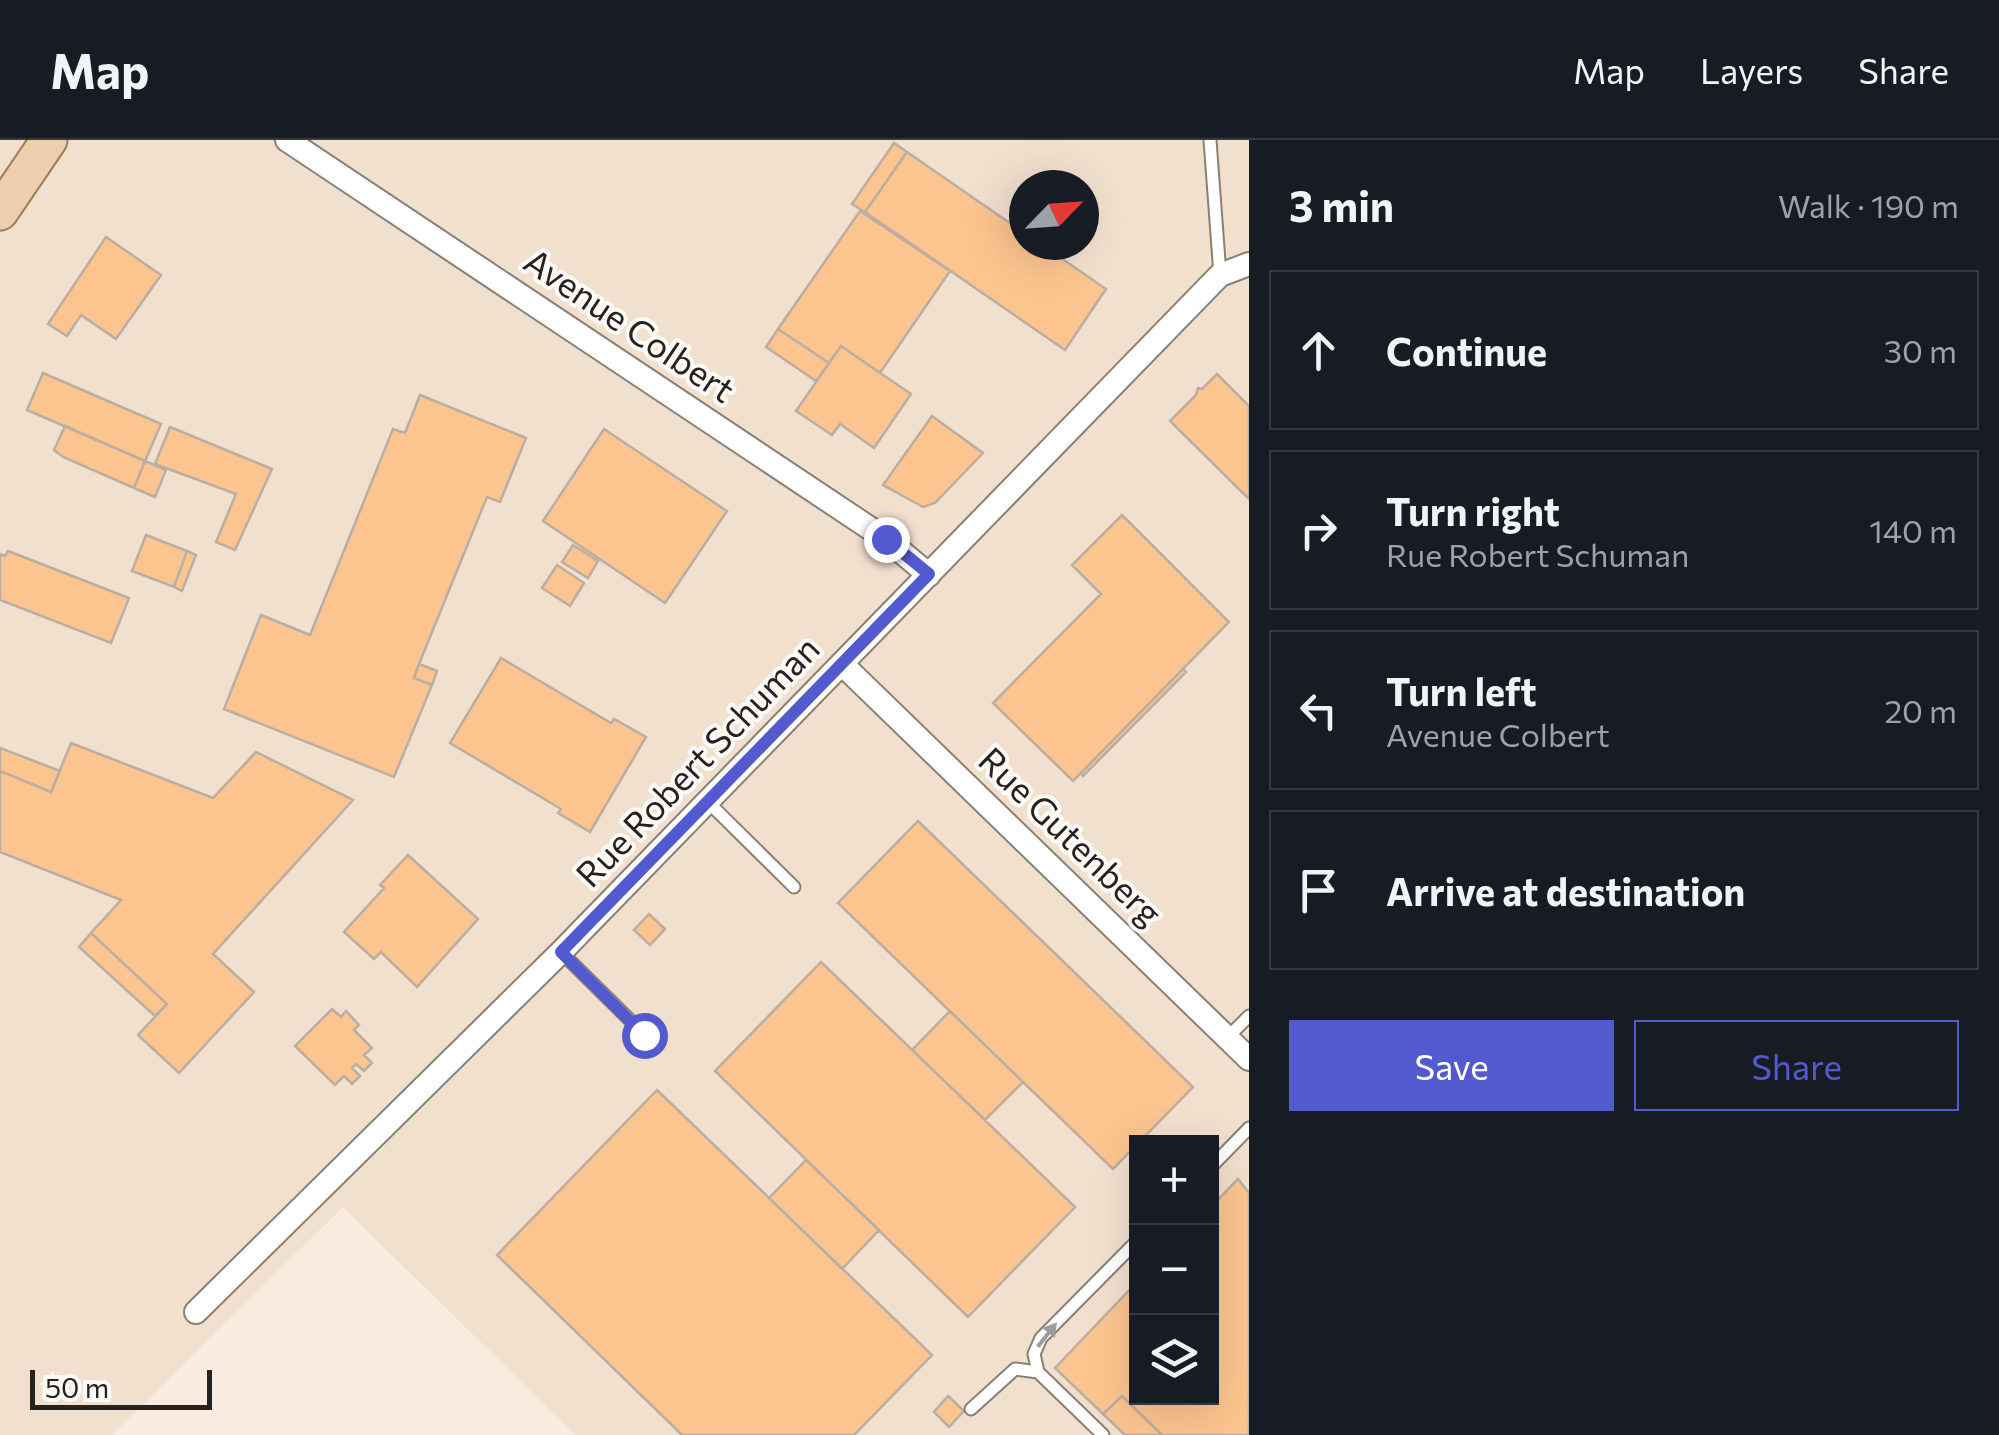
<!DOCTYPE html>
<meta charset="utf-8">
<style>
:root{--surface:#171b24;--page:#20242c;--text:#f1f3f6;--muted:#9ea1a6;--line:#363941;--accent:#535ad0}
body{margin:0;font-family:Commissioner,sans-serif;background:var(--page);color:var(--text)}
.controls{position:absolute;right:30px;bottom:30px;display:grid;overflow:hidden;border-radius:0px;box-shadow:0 10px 40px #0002}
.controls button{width:90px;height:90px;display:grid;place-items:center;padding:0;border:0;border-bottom:2px solid var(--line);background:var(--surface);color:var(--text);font:50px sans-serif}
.compass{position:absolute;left:1009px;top:30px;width:90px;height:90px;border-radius:50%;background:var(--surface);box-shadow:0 10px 40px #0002;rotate:65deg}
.scale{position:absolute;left:30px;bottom:25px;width:182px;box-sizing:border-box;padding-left:10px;border:5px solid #27221e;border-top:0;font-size:28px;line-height:35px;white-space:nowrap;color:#27221e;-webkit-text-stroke:8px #fdfbf8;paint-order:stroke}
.stop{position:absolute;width:30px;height:30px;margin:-22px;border:8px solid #535ad0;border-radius:50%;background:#fff}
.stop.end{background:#535ad0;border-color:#fff;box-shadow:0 2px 10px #0008}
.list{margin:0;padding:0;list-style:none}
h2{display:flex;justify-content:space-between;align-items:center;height:130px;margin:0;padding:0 40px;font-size:42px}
h2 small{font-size:32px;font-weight:400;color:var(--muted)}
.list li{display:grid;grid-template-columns:65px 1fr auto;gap:30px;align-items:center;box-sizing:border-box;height:160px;margin:0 20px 20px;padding:0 20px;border:2px solid var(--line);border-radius:0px}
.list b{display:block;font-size:38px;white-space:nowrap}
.list p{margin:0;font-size:32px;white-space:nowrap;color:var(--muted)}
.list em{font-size:32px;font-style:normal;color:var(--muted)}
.actions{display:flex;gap:20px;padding:30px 40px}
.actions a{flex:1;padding:22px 0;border:2px solid var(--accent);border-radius:0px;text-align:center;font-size:35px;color:var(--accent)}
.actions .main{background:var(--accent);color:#fff}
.icon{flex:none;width:55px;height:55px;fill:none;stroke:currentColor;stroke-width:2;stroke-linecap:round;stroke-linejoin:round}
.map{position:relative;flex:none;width:1249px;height:1295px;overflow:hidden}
header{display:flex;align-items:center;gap:60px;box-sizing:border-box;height:140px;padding:0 50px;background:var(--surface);border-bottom:2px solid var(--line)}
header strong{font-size:48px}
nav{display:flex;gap:55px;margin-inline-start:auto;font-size:35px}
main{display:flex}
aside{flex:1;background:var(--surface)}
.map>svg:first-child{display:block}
</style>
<header>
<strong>Map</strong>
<nav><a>Map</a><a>Layers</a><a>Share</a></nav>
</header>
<main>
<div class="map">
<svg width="1249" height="1295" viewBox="0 0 1249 1295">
<rect width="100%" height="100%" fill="#f9ebdf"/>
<!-- built -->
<path fill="#f2e0ce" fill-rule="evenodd" d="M0,0h1249v1295h-674l-232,-228 -231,228h-112zM1024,45h60v60h-60zM1136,1002h76v256h-76z"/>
<!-- building -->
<path fill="#fcc58f" stroke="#baada2" stroke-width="2.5" d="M894,3l13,9 -42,60 -13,-8z
M907,12l117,81v12h18l64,44 -41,61 -200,-138z
M860,71l90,60 -70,102 -39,-27 -12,17 -51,-34z
M106,97l55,38 -45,64 -35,-24 -14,21 -19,-12z
M778,189l51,34 -13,18 -50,-34z
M841,206l70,48 -37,54 -34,-24 -8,11 -36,-24z
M43,233l118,51 -16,37 -118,-51z
M1217,234l32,32v93l-79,-78 26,-26 2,-7 4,1z
M420,255l106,43 -26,64 -13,-5 -68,167 -5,14 18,7 -38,92 -170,-68 37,-94 49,20 83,-206 12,4z
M932,276l51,37 -48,50 -12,4 -40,-22z
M65,286l80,35 -11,27 -71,-31 -9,-7z
M170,287l102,42 -37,81 -19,-8 20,-48 -81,-30z
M604,289l123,82 -62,92 -122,-82z
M145,321l21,9 -11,27 -21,-9z
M1122,375l107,107 -156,159 -80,-78 108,-109 -29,-29z
M146,395l41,16 -13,36 -42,-16z
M573,405l25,16 -10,17 -26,-16z
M8,411l121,47 -18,45 -111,-43v-46l5,2z
M187,411l9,4 -14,36 -8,-4z
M557,425l27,18 -14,23 -28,-18z
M501,518l110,65 3,-4 32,18 -56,95 -32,-19 3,-4 -111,-66z
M419,524l18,7 -5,14 -18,-7z
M1183,529l3,3 -103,104 -2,-3z
M71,603l142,55 43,-46 97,48 -140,154 41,38 -75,81 -41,-38 29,-31 -76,-71 30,-33 -121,-48v-81l51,21z
M0,608l60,23 -9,21 -51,-21z
M918,681l275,266 -80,82 -275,-266z
M408,715l70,64 -61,68 -36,-35 -7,7 -30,-27 40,-44 -4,-3z
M649,774l16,15 -15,16 -16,-15z
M91,793l76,71 -12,12 -76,-69z
M821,822l254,245 -107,110 -253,-246z
M332,869l9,8 5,-6 13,14 -5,5 18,18 -8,7 8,8 -8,8 -8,-7 -4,4 8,8 -8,8 -8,-8 -9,9 -40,-39z
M950,871l73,71 -38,38 -73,-70z
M657,950l275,265 -78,80h-172l-185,-180z
M806,1020l73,70 -37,39 -73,-71z
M1238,1039l11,14v242h-87l-40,-39 -19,18 -48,-46 81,-85v115h76v-192z
M948,1256l16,15 -15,16 -15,-15z
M1122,1256l40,39h-37l-22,-21z"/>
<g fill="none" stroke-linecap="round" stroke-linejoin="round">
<defs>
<path id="lane" d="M1210,0l10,135
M708,662l86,85
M561,812l84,83
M1227,898l22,-22
M1212,1026l37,-38
M971,1269l44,-40 23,3
M1103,1295l-65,-63 -4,-18 7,-16 95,-96"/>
<path id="street" d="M287,0l599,399 43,36
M843,525l406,394
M196,1172l365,-360 659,-677 29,-11"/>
<path id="primary" d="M0,72l49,-72"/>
</defs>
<!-- lane casing -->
<use href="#lane" stroke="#8b7f74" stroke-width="15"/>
<!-- street casing -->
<use href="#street" stroke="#8b7f74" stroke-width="26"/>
<!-- primary casing -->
<use href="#primary" stroke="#a17c57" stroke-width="39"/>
<!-- lane -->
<use href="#lane" stroke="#fff" stroke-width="11"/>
<!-- street -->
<use href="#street" stroke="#fff" stroke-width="22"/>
<!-- primary -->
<use href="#primary" stroke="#eecead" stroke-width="35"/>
</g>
<!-- one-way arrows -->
<defs><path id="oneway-solid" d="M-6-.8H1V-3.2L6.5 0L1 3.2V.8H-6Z" transform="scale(2.5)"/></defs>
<use fill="#9e9c9a" href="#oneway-solid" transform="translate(1047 1195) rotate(-52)"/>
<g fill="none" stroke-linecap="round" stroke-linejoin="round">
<!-- route -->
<path stroke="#535ad0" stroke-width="12" d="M644,895l-83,-83 368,-378 -43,-35"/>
</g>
<g text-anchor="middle" stroke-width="8" stroke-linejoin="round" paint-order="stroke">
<!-- street labels -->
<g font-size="35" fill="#27221e" stroke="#fdfbf8">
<text transform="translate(629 186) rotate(34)" y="12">Avenue Colbert</text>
<text transform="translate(698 622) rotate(-46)" y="12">Rue Robert Schuman</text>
<text transform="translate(1070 697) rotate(44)" y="12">Rue Gutenberg</text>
</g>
</g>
</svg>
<div class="controls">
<button>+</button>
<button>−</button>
<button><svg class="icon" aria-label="layers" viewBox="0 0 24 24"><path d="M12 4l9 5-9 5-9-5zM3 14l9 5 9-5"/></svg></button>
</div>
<svg class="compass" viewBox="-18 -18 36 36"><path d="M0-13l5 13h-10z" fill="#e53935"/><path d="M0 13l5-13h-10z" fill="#9ea1a6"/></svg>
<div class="scale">50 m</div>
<div class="stop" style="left:644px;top:895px"></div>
<div class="stop end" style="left:886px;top:399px"></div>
</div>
<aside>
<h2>3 min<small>Walk · 190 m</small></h2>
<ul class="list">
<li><svg class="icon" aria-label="ahead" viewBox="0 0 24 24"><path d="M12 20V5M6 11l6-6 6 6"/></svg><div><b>Continue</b></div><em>30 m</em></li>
<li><svg class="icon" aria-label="right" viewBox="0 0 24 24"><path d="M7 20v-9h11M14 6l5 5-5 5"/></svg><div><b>Turn right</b><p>Rue Robert Schuman</p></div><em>140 m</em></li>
<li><svg class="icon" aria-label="left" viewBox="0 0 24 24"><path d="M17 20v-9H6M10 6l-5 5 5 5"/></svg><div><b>Turn left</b><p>Avenue Colbert</p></div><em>20 m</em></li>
<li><svg class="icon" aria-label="arrive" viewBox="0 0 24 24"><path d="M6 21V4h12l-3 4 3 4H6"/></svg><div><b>Arrive at destination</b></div></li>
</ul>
<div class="actions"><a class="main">Save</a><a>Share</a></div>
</aside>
</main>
